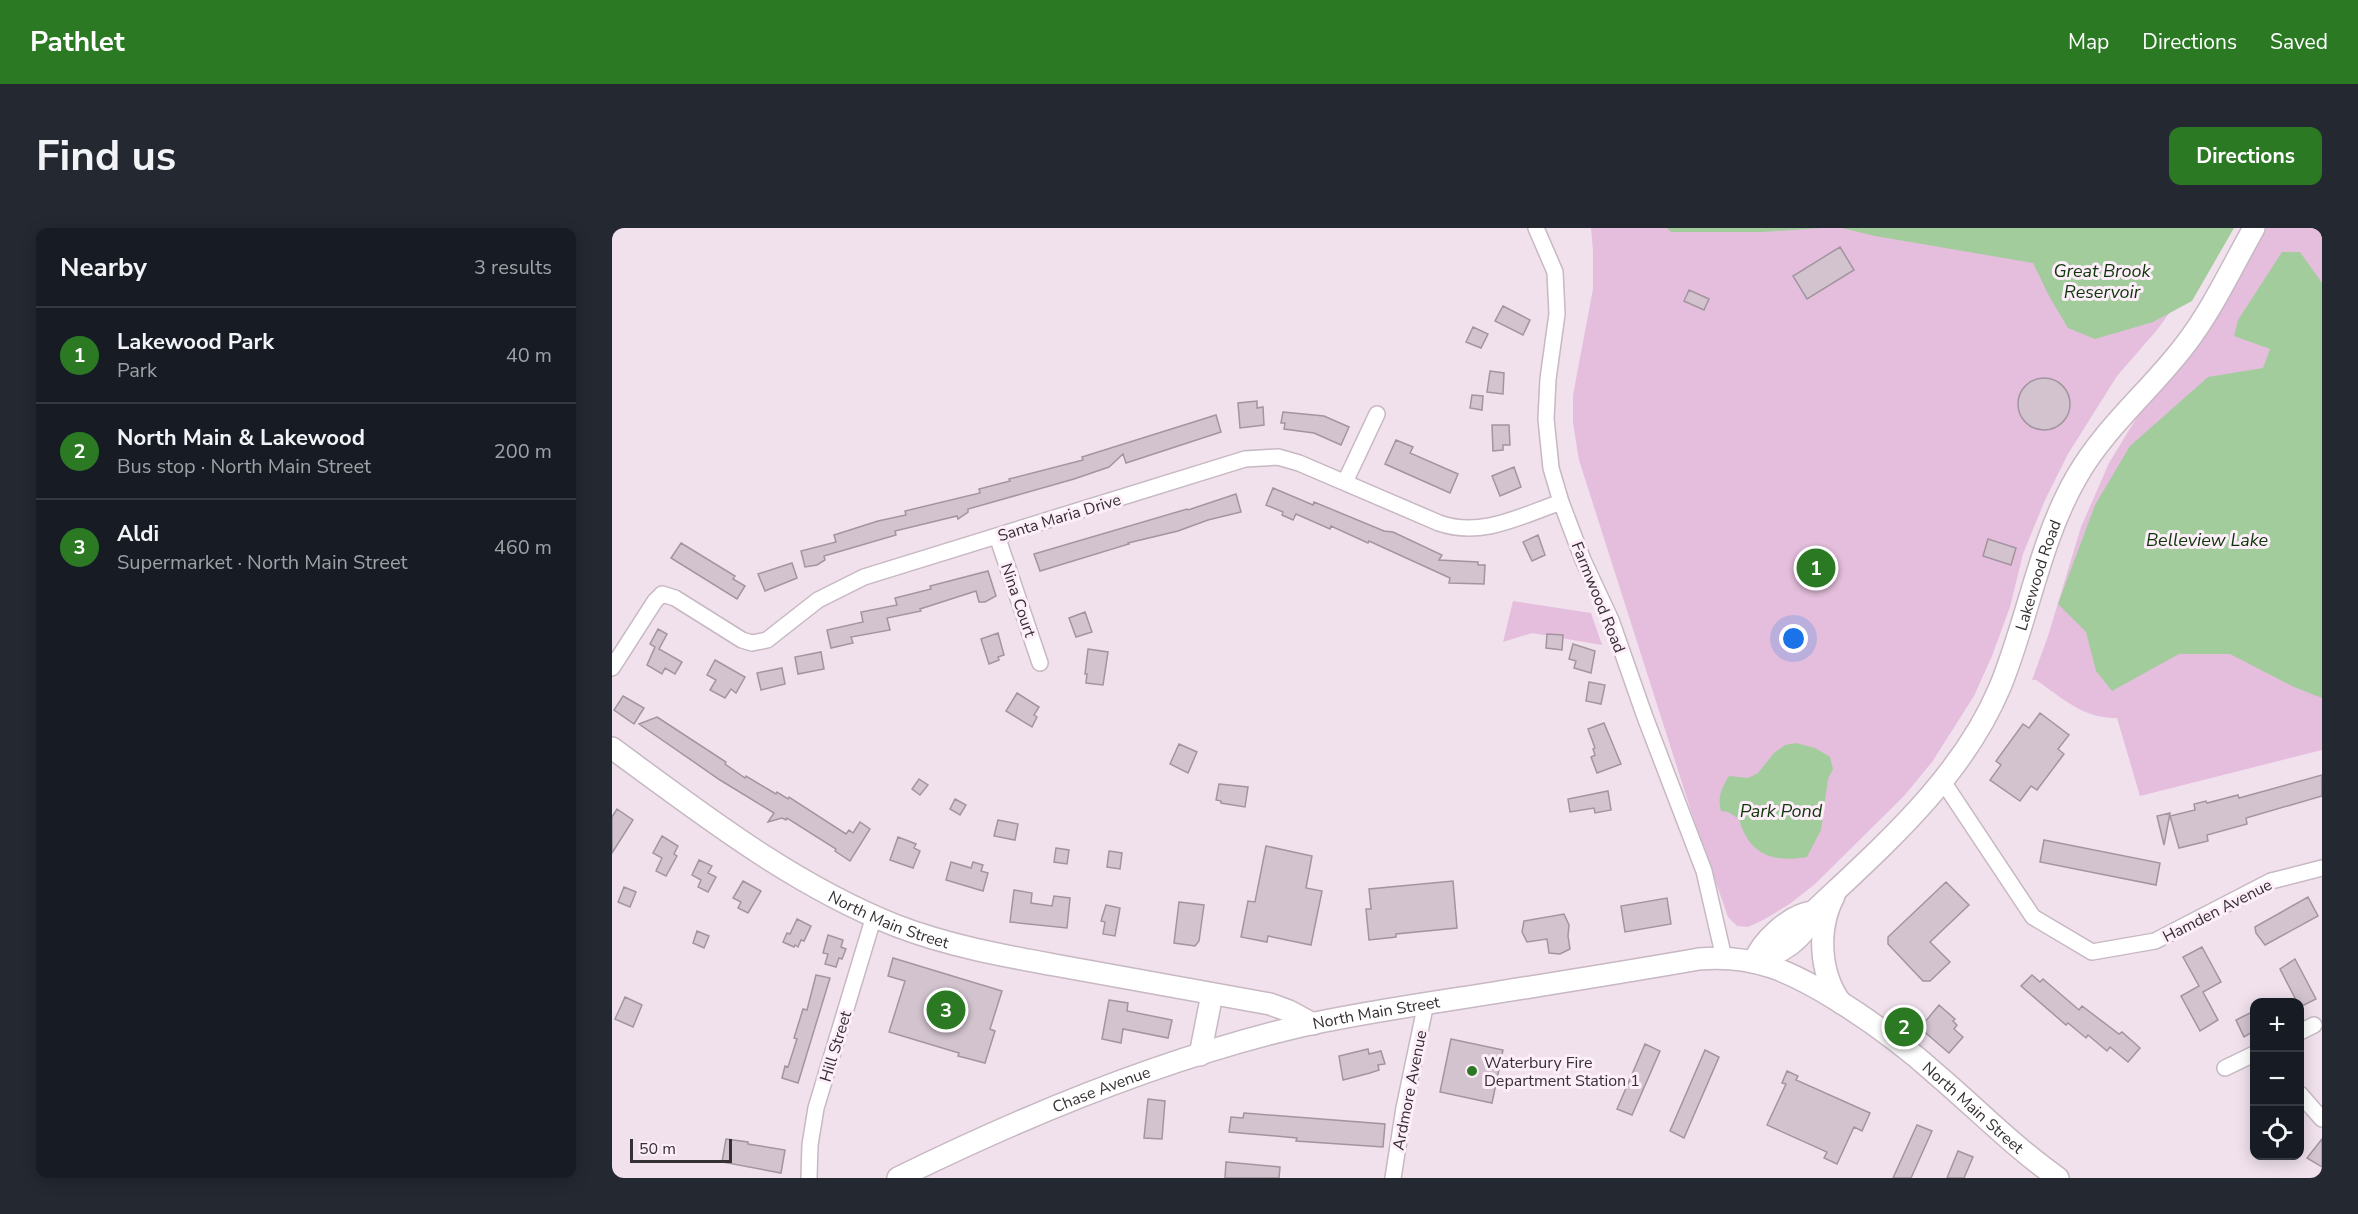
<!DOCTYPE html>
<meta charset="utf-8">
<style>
:root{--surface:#171b24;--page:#242831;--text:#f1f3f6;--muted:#9ea1a6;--line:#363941;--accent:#2b7a23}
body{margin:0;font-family:"Nunito Sans",sans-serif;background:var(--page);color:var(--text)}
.controls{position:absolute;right:18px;bottom:18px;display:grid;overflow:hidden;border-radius:12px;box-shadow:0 3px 15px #0003}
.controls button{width:54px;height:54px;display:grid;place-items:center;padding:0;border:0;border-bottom:2px solid var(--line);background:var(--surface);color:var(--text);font:30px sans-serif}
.scale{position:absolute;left:18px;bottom:15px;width:102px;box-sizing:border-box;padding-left:6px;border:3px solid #353034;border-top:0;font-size:16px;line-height:21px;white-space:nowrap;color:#353034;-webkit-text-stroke:4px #feeefa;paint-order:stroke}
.you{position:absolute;left:1182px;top:411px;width:21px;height:21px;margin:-15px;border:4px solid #fff;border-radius:50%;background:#1a73e8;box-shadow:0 0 0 9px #1a73e833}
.badge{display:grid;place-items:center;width:39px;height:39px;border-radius:50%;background:var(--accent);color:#fff;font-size:20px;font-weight:700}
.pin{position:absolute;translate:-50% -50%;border:3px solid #fff;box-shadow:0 2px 6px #0006}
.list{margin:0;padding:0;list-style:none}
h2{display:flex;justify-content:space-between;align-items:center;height:78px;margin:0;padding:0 24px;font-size:26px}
h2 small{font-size:20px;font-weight:400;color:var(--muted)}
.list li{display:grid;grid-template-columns:39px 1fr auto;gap:18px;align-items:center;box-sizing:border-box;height:96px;padding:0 24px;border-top:2px solid var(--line)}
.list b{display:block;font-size:22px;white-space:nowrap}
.list p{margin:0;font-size:20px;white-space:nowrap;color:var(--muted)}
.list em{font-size:20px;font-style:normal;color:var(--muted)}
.icon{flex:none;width:33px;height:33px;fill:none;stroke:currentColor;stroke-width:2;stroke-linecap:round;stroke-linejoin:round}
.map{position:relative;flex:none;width:1710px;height:950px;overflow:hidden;border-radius:12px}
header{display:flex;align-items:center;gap:36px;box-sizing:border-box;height:84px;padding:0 30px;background:var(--accent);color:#fff}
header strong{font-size:28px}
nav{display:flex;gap:33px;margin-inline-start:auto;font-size:21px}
.intro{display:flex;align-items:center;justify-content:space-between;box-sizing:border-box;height:144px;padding:0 36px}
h1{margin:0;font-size:42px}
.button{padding:15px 27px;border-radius:12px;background:var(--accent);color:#fff;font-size:21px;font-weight:700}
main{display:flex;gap:36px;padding:0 36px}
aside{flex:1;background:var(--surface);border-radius:12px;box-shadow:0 3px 15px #0003}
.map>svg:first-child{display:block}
</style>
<header>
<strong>Pathlet</strong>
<nav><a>Map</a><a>Directions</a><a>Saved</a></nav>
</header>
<div class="intro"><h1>Find us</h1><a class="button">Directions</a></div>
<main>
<aside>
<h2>Nearby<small>3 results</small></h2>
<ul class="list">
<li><span class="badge">1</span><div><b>Lakewood Park</b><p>Park</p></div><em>40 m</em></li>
<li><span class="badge">2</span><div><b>North Main &amp; Lakewood</b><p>Bus stop · North Main Street</p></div><em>200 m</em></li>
<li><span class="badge">3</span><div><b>Aldi</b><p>Supermarket · North Main Street</p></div><em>460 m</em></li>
</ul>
</aside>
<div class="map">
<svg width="1710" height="950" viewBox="0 0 1710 950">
<rect width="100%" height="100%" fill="#f0e1ed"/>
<!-- green -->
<path fill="#e4bedc" d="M979,0h631l-41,69 -24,33 -40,46 -49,78 -23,46 -22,54 -13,53 -18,49 -18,40 -42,66 -28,34 -89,88 -24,19 -26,16 -17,8 -11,-1 -9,-9 -37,-106 -112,-351 -6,-37v-28l20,-106v-38z
M1654,0h56v522l-182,46 -23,-78c-33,1 -55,-20 -81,-38h-4l16,-44 33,-109 28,-64 36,-59 67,-85z
M901,373l78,12 11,32 -70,-12 -29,9z"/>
<!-- water -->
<path fill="#a3cc9d" d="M1055,0h155l-59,4h-92z
M1230,0h392l-42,73 -39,21 -58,17 -27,-11 -19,-32 -16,-33 -158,-27z
M1670,24h18l22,31v415l-28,-11 -64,-33h-51l-67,37 -16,-20 -10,-39 -28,-28 37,-99 35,-59 78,-69 55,-9 7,-19 -36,-13 4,-16z
M1184,515l19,5 15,9 3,12 -5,10 -7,51 -14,27c-34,6 -58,-2 -68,-38l-11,-7 -7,-1c-4,-13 1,-24 8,-35l19,2 10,-5 16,-20 11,-8z"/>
<!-- building -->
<path fill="#d2c3cf" stroke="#a3959f" stroke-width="1.5" d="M1228,19l14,23 -47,29 -14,-23z
M1077,62l20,9 -5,11 -20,-9z
M891,78l27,14 -7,15 -28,-14z
M861,99l15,7 -7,14 -15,-6z
M878,143l14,2 -1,21 -16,-2z
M1406 176a26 26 0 1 1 52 0a26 26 0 1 1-52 0Z
M860,167l11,1 -1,14 -12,-2z
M645,173v7l6,-1 1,18 -24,3 -2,-25z
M671,184l41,4 25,11 -8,18 -27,-12 -30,-4 1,-6h-4z
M604,187l5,17 -95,31 -3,-9 -14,13 -35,12 -106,30v3l-10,7 -1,-3 -62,15 1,4 -72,21 1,4 -8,5 -12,2 -4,-16 35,-9 -2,-7 44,-14 28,-6 -1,-4 75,-18 -1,-4 31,-8 -1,-2 74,-19 -1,-3z
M880,197h17l1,20h-7v5l-10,1z
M784,212l17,7 -3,6 48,21 -8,19 -65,-29z
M902,239l7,20 -21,9 -8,-20z
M661,260l40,17 1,-3 70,29 9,1 49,23 -3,5 39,2v3h7l-1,19 -35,-1 1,-5 -81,-37 -1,2 -37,-17 -1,3 -34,-15 -3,6 -11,-5 1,-3 -17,-7z
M624,266l5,18 -33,8 -30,11 -50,12 1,1 -89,27 -6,-17 153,-45 1,1z
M926,307l7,20 -13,6 -9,-19z
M1376,311l28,9 -5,17 -28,-9z
M69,315l54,33 -2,3 12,7 -8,13 -66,-41z
M180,335l5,15 -32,13 -7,-17z
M376,343l8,25 -11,6h-6l-3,-11 -56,18 1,2 -34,7 3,12 -39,7 2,6 -22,5 -4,-18 36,-8 -2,-10 36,-7 -2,-7 36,-9 -1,-3z
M473,384l7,20 -16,5 -7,-19z
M46,401l9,5 -8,15 23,13 -7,12 -10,-6 -3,6 -15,-9 8,-18 -5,-3z
M386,405l6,22 -6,2 1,3 -10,4 -8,-25z
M935,406l16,1 -1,15 -16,-2z
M961,416l22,7 -4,22 -17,-5 2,-7 -7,-2z
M476,421l20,3 -5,33 -17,-2 1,-9h-2z
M209,424l3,17 -26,5 -3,-17z
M103,432l30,17 -9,16 -5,-4 -6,9 -15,-8 6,-10 -9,-5z
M170,440l3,16 -24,6 -4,-17z
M977,454l16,3 -4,19 -15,-3z
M405,465l22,14 -5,8 3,2 -5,10 -26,-16z
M11,468l21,12 -10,16 -20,-14z
M1428,485l29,22 -11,14 6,5 -27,36 -6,-4 -11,15 -30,-21 11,-15 -5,-4 27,-37 6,4z
M45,489l69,45 -1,2 20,14 1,-2 30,18 1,-2 11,7 1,-2 57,37 3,-4 4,3 7,-11 10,7 -20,32 -15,-10 1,-2 -49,-31 -1,2 -4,-2 -14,4 6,-9 -54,-33 -81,-56z
M992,495l17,41 -24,9 -6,-16 4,-2 -2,-6 2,-1 -7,-19z
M567,516l18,8 -9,21 -18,-9z
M1710,547v21l-76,22 1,6 -40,11 1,6 -29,7 -9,-32 25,-6 -1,-6 12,-3 1,2 31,-8 1,3z
M307,551l9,6 -8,10 -8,-6z
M607,556l29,3 -3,20 -24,-4v-2l-5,-1z
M996,563l3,19 -16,3 -1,-5 -24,4 -2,-13z
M343,571l11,6 -6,10 -10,-6z
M5,581l16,11 -21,33v-36z
M1558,585l-6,32 -7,-29z
M386,592l20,4 -3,16 -21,-4z
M50,608l16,10 -4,8 3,2 -11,20 -10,-5 6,-13 -9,-5z
M286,609l18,7 -2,4 6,3 -7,17 -23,-8z
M1432,612l116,23 -4,22 -116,-23z
M654,618l46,10 -6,32 16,3 -11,54 -43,-9 -1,6 -26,-5 7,-36 7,1z
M444,620l13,2 -2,14 -13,-2z
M497,623l13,2 -2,16 -13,-2z
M87,632l13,6 -4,7 8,4 -8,15 -10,-5 3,-7 -9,-5z
M339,634l20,6 2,-6 10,3 -2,6 7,2 -5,18 -37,-11z
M131,653l18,10 -13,22 -10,-5 3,-6 -8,-4z
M841,653l4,47 -61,6v3l-27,3 -3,-31h5l-2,-20z
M1334,654l23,23 -39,37 20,20 -20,19h-7l-35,-37v-7z
M12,659l12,5 -6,15 -12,-5z
M402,662l18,3 -1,10 21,3 2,-10 16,2 -3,30 -57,-6z
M1696,669l10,19 -53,29 -9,-12 -1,-6z
M1055,670l4,26 -46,8 -4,-26z
M567,674l25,3 -5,36 -4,5 -21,-3z
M494,677l14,3 -5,28 -12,-2 2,-12 -4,-1z
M952,686l5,11 -1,11 2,13 -10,5 -11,-1 -2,-14 -20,3 -5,-10 2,-11z
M185,691l14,7 -7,15 -3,-1 -3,7 -3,-2 -1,2 -11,-5 4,-9 3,1z
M85,703l12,5 -5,12 -11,-5z
M216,707l15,5 -2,7 5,2 -4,10 -3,-1 -3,9 -11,-3 3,-10 -5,-1z
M1590,719l19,35 -18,10 15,28 -18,11 -19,-35 18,-10 -16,-29z
M281,730l109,33 -12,38 5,2 -10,32 -27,-7 1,-3 -70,-21 16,-51 -17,-5z
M1683,731l21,40 -16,8v-5h-3l-17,-33z
M204,747l14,3 -32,105 -16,-5 3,-12 3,1 9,-28 -3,-1 9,-29 4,1z
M1420,747l8,7 3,-3 36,31 3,-4 37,28 3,-2 18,16 -12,14 -18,-15 -3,4 -19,-16 -2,3 -18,-15 -2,2 -45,-39z
M13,769l17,8 -9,22 -18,-8z
M497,772l19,3 -1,8 45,9 -4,18 -45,-9 -2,14 -19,-4z
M1327,777l16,14 -2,2 4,4 -3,4 9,8 -14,16 -29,-25z
M1642,783v20l-10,6 -8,-17z
M839,811l52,11 -11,53 -52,-11z
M1033,816l15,7 -28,64 -15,-6z
M756,821l1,5 12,-3 4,13 -7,1 1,5 -9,3 -27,7 -4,-24z
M1093,822l14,7 -35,81 -14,-7z
M1175,843l11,5 -2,4 74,33 -8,18 -8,-4 -17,37 -13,-6 3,-6 -60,-27 19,-41 -4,-1z
M536,871l17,2 -3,38 -18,-1z
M632,885l141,11 -2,23 -87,-6 1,-3 -68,-6 2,-15 12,1z
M1305,897l15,6 -21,47h-18z
M114,911l22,3v2l37,6 -4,23 -59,-11z
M1710,911v28l-15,-9z
M1346,923l15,6 -9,21h-17z
M614,934l54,5 -1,11h-54z"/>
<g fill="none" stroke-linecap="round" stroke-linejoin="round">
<defs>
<path id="street" d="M924,0l19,44 2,42 -9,65 -2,40 5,49 10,34 22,58 28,60 34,97 59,154 20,87
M733,254l32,-68
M385,308l43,127
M0,440l43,-67 7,-7 13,4 67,42 10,3 15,-3 51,-40 46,-23 381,-118 33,-2 21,6 140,60c42,15 82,-7 122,-21
M1330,552l91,137 59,35 63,-11 116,-60 51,-13
M1688,804l14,-7
M1613,840l29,-14
M1688,866l22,25
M197,950l1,-33 6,-37 58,-192
M781,950l11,-70 22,-105"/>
<g id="secondary">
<path id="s1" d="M0,520c90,66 181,137 285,178 52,20 108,30 163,40 70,13 140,26 210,38l19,7 24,13"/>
<path d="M1222,668c-17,32 -15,77 7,107"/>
<path id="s2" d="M1142,734c24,-7 53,-23 59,-50 70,-66 149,-134 187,-225 28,-68 39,-144 76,-209 29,-51 74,-87 109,-133 27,-35 47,-78 69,-117"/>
<path d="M1142,734c7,-21 37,-48 59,-50"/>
<path d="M588,827l12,-61"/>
<path id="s3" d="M286,950c128,-63 263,-119 403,-152 63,-14 128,-23 192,-33 69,-11 138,-22 206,-34 55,-5 93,13 138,41 35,22 68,46 99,74 41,35 78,73 122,104"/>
</g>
</defs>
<!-- street casing -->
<use href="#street" stroke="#c7b8c3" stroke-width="18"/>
<!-- secondary casing -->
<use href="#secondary" stroke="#c7b8c3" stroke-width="24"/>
<!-- street -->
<use href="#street" stroke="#fff" stroke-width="15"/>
<!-- secondary -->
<use href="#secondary" stroke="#fff" stroke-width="21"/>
</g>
<!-- markers -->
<circle fill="#2b7a23" stroke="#feeefa" stroke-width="2" cx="860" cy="843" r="6"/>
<g text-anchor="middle" stroke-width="6" stroke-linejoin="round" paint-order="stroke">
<!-- street labels -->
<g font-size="16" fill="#353034" stroke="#feeefa">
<text transform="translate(447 289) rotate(-17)" y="6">Santa Maria Drive</text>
<text dy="6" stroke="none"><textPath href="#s2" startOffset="494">Lakewood Road</textPath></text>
<text transform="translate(987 369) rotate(68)" y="6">Farmwood Road</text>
<text transform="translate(407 372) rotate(71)" y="6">Nina Court</text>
<text transform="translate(1605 682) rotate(-27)" y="6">Hamden Avenue</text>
<text dy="6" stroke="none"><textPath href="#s1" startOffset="327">North Main Street</textPath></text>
<text dy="6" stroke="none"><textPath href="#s3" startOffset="508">North Main Street</textPath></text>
<text transform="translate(223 818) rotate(-73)" y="6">Hill Street</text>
<text dy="6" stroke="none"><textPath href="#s3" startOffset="222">Chase Avenue</textPath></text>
<text transform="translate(797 862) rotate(-79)" y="6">Ardmore Avenue</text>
<text dy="6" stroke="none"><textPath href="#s3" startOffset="1156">North Main Street</textPath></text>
</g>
<!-- poi labels -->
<g font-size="16" fill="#353034" stroke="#feeefa" text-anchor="start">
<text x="872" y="840">Waterbury Fire<tspan x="872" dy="18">Department Station 1</tspan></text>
</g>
<!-- water labels -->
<g font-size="18" font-style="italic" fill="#0d3709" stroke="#feeefa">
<text x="1490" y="49">Great Brook<tspan x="1490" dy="21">Reservoir</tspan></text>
<text x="1595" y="318">Belleview Lake</text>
<text x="1169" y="589">Park Pond</text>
</g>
</g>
</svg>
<div class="controls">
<button>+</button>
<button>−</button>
<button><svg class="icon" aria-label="locate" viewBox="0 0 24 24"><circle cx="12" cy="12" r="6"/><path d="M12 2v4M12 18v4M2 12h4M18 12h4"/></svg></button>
</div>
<div class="scale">50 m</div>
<div class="you"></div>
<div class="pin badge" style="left:1204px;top:340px">1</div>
<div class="pin badge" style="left:1292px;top:799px">2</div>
<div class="pin badge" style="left:334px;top:782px">3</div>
</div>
</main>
